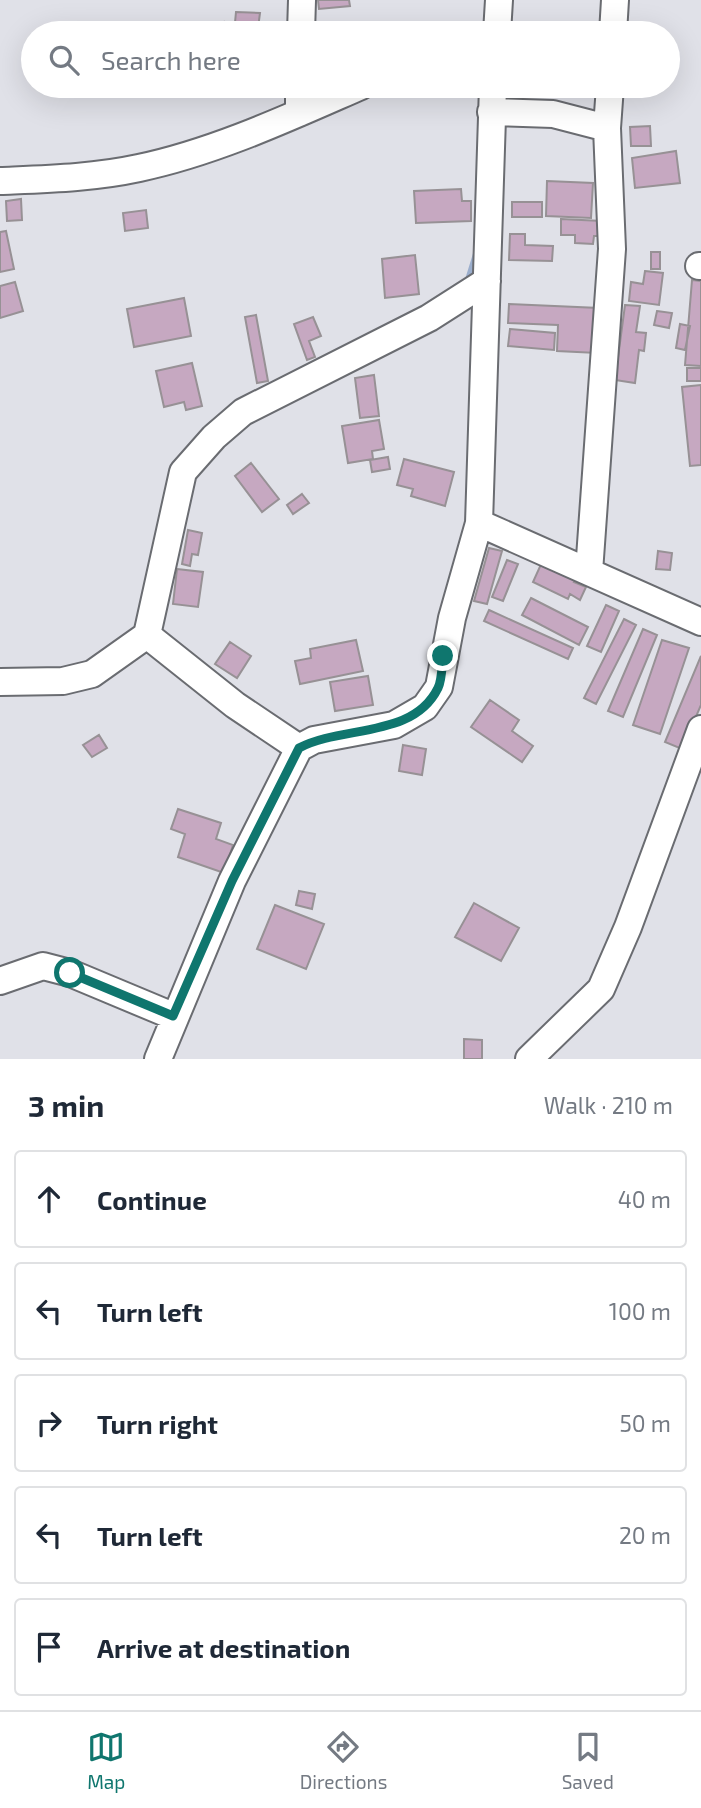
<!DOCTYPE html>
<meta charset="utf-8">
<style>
:root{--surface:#fff;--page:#f6f6f7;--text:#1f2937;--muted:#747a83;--line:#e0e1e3;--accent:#0f766e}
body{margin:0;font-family:"Exo 2",sans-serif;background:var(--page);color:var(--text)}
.stop{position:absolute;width:21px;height:21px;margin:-16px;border:5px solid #0f766e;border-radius:50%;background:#fff}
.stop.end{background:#0f766e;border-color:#fff;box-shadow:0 2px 7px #0008}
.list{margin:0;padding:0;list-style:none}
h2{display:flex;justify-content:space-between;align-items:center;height:91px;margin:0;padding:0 28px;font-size:30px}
h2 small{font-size:23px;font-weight:400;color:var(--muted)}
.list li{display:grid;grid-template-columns:46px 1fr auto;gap:21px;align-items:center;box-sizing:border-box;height:98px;margin:0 14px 14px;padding:0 14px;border:2px solid var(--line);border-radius:7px}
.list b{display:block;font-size:26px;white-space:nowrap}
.list em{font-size:23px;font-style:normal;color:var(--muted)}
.icon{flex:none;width:38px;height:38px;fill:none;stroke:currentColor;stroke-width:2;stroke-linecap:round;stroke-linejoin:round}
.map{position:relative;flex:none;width:701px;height:1059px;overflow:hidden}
.search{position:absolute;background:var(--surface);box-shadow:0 7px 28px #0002;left:21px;right:21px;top:21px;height:77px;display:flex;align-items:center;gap:18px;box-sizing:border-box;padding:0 24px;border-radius:38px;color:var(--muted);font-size:26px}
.sheet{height:651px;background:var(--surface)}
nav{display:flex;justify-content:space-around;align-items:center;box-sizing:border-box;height:98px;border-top:2px solid var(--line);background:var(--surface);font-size:19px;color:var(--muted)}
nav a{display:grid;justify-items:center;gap:4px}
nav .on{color:var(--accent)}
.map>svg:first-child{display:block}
</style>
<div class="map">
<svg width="701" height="1059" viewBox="0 0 701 1059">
<rect width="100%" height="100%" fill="#e0e1e8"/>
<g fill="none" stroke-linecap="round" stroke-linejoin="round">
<!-- stream -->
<path stroke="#9baecd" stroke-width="6" d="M468,280l8,-26"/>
</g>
<!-- building -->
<path fill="#c6a8c1" stroke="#979195" stroke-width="2" d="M318,0h31l1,6 -31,3z
M236,12l24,1 -2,15 20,1v4h-44z
M224,22l2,11h-14l-1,-9z
M569,24l27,9h-30z
M650,126l1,20h-20l-1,-19z
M676,151l4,32 -45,5 -3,-30z
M547,181l46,2 -2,35 -45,-2z
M461,189l1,12h9v20l-55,2 -2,-32z
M21,199l1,21 -15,1 -1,-20z
M512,202h30v15h-30z
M146,210l2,18 -23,3 -2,-18z
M561,219l41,2 -1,15h-7l-1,8 -18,-1v-8h-14z
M6,231l8,38 -14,3v-40z
M510,234h15v11l28,1 -1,15 -43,-1z
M651,252h9v17h-9z
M415,255l4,39 -34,4 -3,-39z
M645,271l18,2 -4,32 -30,-4 2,-19 12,2z
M692,280l9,1v85l-16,-1z
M15,282l8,29 -23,7v-32z
M184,298l7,38 -57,11 -7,-38z
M509,304l90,4 -2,45 -40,-2 1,-26 -50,-2z
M625,305l15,1 -4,26 10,1 -2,18 -5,-1 -4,33 -20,-3z
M657,311l15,2 -3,15 -15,-3z
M256,315l12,66 -11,2 -12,-66z
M313,317l8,19 -12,5 6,16 -8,3 -13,-36z
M680,324l10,2 -5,24 -9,-2z
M510,329l45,4 -1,17 -46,-4z
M192,363l10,43 -16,4 -2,-8 -20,5 -8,-36z
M687,368h14v13h-14z
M374,375l5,41 -19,2 -5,-40z
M701,385v80l-11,1 -8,-79z
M379,420l5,29 -12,2 1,8 -25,4 -6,-37z
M388,457l2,12 -18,3 -2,-12z
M404,459l50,13 -9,34 -34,-10 2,-7 -16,-4z
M251,463l28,36 -17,13 -27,-36z
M302,494l7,9 -16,11 -6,-9z
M188,530l14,3 -4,22 -6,-1 -2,12 -8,-2z
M489,548l13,3 -15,53 -13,-3z
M658,551l14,2 -2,17 -14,-1z
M507,560l11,4 -15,37 -11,-4z
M542,562l35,16 -3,4 12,5 -6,13 -10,-6 -2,5 -35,-17z
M177,569l26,3 -5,35 -25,-3z
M531,598l57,29 -9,18 -57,-30z
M606,605l13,6 -18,41 -14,-6z
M489,610l84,38 -5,11 -84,-38z
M624,619l12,6 -40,79 -12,-6z
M643,629l14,6 -34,82 -15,-6z
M356,640l7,31 -63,13 -5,-23 16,-3 -1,-9z
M662,640l27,8 -29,86 -27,-9z
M230,642l21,14 -14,22 -22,-14z
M701,656v49l-19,44 -17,-7z
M368,676l5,29 -38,6 -5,-29z
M490,700l29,20 -7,11 21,15 -11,16 -51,-35z
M99,735l8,13 -15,9 -9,-12z
M403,745l23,4 -4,26 -23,-4z
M178,809l43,14 -5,16 17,6 -9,28 -46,-16 7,-23 -14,-5z
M299,891l16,3 -3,15 -16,-4z
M474,903l45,25 -18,33 -46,-24z
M275,905l49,19 -18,45 -49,-20z
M464,1039l18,1v19h-18z"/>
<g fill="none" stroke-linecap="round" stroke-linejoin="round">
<defs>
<path id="minor" d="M301,33l1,-33
M497,33l2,-33
M613,33l2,-33
M493,86l-14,437 222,99
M491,112l62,2 54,14
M299,113v-27
M0,181c47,-2 93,-3 139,-13 76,-16 151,-51 222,-82
M699,266h2
M589,572l23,-323 -5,-121 3,-42
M147,635l88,70 64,43
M0,682l63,-1 29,-7 55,-39 36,-163 31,-35 29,-25 186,-94 58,-37
M0,981l43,-15 27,7 103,43
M158,1059l74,-178 67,-133 15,-8 80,-15 31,-18 14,-20 13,-69 27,-95
M529,1059l72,-70 27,-62 73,-198"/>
</defs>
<!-- minor casing -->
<use href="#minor" stroke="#6a6c71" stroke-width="30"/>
<!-- minor -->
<use href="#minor" stroke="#fff" stroke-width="26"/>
</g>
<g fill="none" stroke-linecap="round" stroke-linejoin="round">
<!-- route -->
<path stroke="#0f766e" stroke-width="9" d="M70,973l103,43 59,-135 67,-133c43,-23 114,-9 139,-60 4,-8 4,-22 5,-32"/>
</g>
</svg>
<div class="stop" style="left:70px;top:973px"></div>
<div class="stop end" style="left:443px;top:656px"></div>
<div class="search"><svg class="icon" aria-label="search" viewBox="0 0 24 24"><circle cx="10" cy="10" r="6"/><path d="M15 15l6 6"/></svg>Search here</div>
</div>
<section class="sheet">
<h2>3 min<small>Walk · 210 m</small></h2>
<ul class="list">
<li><svg class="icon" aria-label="ahead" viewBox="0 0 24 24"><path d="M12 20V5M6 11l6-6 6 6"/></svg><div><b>Continue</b></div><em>40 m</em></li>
<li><svg class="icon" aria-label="left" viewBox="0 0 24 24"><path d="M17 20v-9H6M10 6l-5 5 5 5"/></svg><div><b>Turn left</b></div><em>100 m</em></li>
<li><svg class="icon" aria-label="right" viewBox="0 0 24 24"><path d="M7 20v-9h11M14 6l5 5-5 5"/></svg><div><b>Turn right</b></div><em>50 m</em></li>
<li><svg class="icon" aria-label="left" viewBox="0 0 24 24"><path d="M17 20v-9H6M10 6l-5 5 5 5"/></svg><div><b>Turn left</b></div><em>20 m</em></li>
<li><svg class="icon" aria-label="arrive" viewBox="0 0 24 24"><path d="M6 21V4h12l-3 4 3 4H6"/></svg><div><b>Arrive at destination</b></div></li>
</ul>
</section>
<nav>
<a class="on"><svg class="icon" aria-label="map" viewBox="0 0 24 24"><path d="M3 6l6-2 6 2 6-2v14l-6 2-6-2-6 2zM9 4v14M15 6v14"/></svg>Map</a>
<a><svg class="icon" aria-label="directions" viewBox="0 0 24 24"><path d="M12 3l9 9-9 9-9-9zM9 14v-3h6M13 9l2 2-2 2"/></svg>Directions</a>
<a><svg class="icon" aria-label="saved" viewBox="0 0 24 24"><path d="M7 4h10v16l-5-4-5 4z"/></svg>Saved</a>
</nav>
